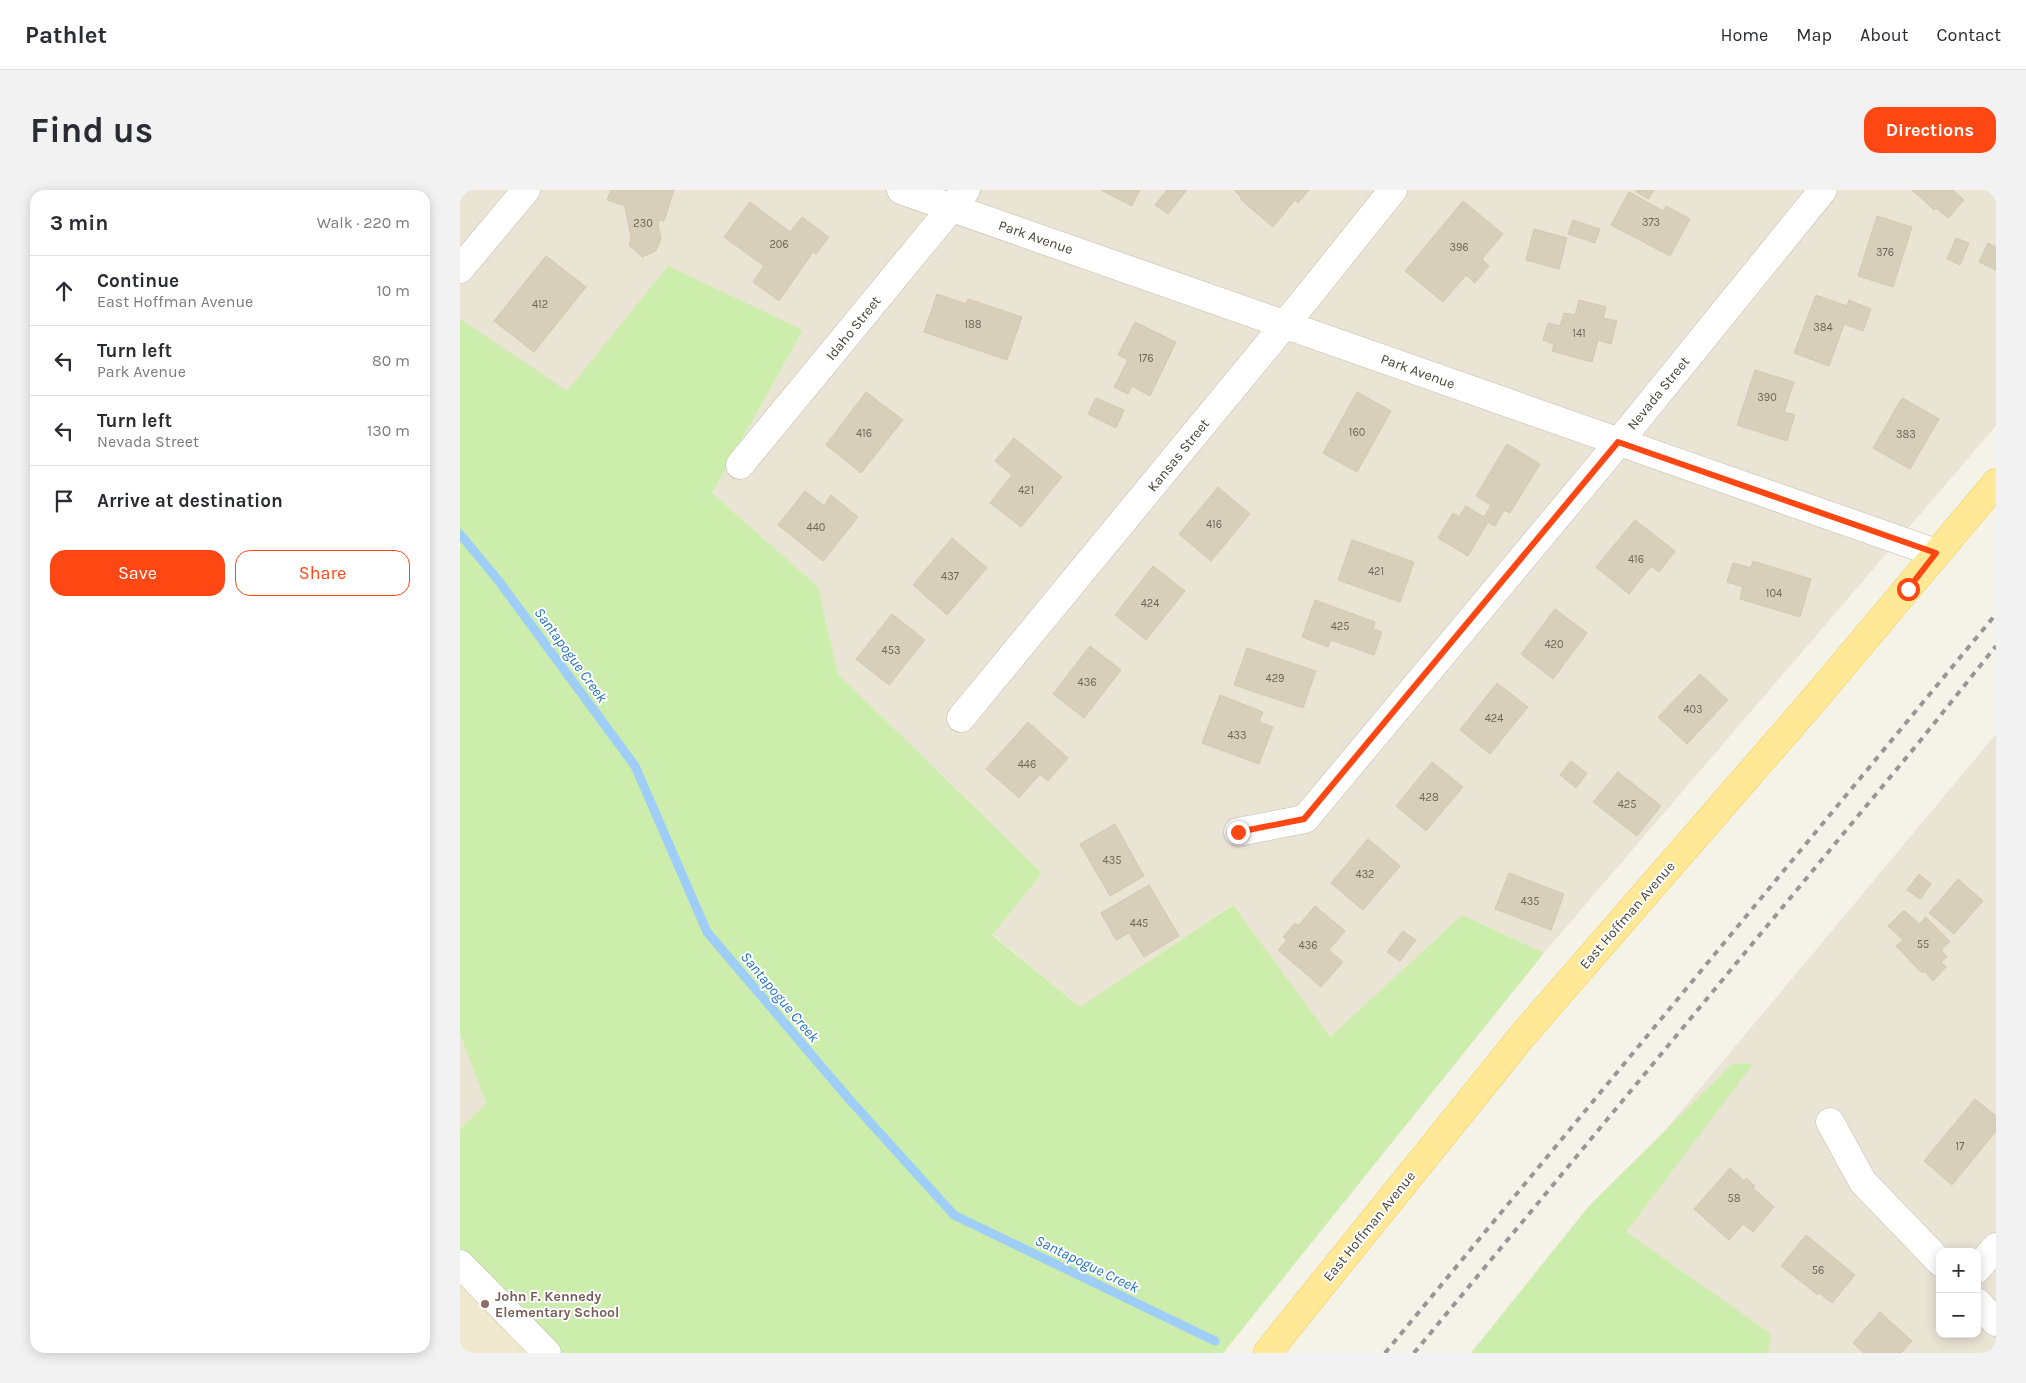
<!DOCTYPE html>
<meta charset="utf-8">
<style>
:root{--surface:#fff;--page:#f2f2f3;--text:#2b2b33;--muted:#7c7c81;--line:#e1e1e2;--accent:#ff4714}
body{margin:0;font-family:Karla,sans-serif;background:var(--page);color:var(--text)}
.controls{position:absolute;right:15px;bottom:15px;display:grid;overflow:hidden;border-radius:10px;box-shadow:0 2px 12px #0003}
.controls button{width:45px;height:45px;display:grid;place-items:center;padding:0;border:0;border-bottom:1px solid var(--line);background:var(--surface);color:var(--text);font:25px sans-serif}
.stop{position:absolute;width:15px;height:15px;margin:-11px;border:4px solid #ff4714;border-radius:50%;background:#fff}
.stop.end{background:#ff4714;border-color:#fff;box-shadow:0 1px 5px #0008}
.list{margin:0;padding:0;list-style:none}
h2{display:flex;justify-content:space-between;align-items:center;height:65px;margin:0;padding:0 20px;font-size:21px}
h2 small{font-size:16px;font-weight:400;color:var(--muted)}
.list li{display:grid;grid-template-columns:32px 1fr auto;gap:15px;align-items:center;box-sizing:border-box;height:70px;padding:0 20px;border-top:1px solid var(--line)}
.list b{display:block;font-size:19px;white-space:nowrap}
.list p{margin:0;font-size:16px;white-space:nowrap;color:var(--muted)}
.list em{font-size:16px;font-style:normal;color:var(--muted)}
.actions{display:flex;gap:10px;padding:15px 20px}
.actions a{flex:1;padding:11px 0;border:1px solid var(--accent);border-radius:15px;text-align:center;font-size:18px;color:var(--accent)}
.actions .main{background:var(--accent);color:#fff}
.icon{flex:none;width:28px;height:28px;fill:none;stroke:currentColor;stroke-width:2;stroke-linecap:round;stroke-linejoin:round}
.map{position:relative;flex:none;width:1536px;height:1163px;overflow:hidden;border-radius:15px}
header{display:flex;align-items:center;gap:30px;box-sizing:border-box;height:70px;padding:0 25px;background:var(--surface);border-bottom:1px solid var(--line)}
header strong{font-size:24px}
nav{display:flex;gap:28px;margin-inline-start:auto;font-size:18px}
.intro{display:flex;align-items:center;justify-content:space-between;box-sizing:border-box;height:120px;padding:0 30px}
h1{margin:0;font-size:35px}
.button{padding:12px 22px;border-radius:15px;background:var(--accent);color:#fff;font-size:18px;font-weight:700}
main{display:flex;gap:30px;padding:0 30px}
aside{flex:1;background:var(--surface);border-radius:15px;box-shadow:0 2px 12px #0003}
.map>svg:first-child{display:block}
</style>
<header>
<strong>Pathlet</strong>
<nav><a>Home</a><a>Map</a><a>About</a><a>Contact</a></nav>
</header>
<div class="intro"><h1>Find us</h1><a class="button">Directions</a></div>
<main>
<aside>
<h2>3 min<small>Walk · 220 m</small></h2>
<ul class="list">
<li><svg class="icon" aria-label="ahead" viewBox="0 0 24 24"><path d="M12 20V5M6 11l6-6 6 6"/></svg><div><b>Continue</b><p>East Hoffman Avenue</p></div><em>10 m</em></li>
<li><svg class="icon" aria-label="left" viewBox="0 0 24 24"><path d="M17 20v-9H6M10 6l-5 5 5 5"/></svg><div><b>Turn left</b><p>Park Avenue</p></div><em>80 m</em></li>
<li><svg class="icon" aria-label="left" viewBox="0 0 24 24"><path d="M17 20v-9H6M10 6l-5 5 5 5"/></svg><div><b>Turn left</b><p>Nevada Street</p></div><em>130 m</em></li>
<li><svg class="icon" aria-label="arrive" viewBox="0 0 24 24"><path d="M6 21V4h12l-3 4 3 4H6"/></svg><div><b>Arrive at destination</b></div></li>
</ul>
<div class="actions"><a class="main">Save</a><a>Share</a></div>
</aside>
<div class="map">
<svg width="1536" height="1163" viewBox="0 0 1536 1163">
<rect width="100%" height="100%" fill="#f5f2e7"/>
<!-- residential -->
<path fill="#eae4d5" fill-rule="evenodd" d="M0,0h1536v236l-452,527 -82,-38 -132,122 -98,-132 -152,102 -88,-73 50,-61 -204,-199 -20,-87 -106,-94 91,-163 -135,-63 -101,125 -107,-73z
M1536,544v619h-259l-140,-141zM1480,1062h37v82h-37z
M0,844l26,69 -26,26z"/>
<!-- education -->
<path fill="#f0e9d0" d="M0,1064l101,99h-101z"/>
<!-- green -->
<path fill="#ccedac" d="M208,76l135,64 -91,163 106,94 20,87 204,199 -50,62 88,72 153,-102 97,132 132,-122 82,38 -321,400h-664l-99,-94v-130l26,-26 -26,-69v-715l107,72z
M1272,874h21l-127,168 145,102 -3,19h-297l118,-147z"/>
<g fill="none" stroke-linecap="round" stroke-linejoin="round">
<!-- stream -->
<path stroke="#9ecdf7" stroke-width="9" d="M0,344l38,46 137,186 72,166 142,167 105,116 261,126"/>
</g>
<!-- building -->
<path fill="#d8cfbb" stroke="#d4c7ae" d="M151,0h63l-10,31 -4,-1 -2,4 3,14 -5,13 -14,6 -13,-12 2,-7 -6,-32 -18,-6z
M641,0h39l-8,16z
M707,0h20l-19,24 -13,-9z
M774,0h75l-11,13 -3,-3 -22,27 -33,-28 1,-2z
M1177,0h17l-5,9 -13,-7z
M1452,0h41l11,10 -16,18 -12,-10 -2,2z
M1169,2l34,19 3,-5 24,13 -20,37 -59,-31z
M1003,11l40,33 -21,25 7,7 -14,17 -9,-8 -23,27 -38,-31z
M290,12l40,30 12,-15 27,20 -13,17 -3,-2 -34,49 -26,-19 11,-16 -40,-29z
M1417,26l35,11 -19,60 -35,-11z
M1113,30l27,9 -5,14 -27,-9z
M1074,39l33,9 -8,31 -33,-9z
M1496,48l13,5 -9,22 -13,-6z
M1528,53l8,4v23l-17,-8z
M86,66l40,31 -52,65 -40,-31z
M477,104l29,10 2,-5 54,18 -15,43 -83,-28z
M1356,105l31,11 2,-6 22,9 -8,22 -19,-7 -15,42 -35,-13z
M1119,110l27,7 -3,11 14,3 -6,23 -13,-4 -6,22 -40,-11 2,-7 -11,-4 5,-17 12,3 4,-13 11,2z
M675,132l41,20 -26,54 -18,-10 -4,8 -14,-7 14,-27 -10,-5z
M1295,180l39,12 -10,30 11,3 -8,26 -50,-16z
M406,202l37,28 -42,53 -35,-28z
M897,202l34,19 -34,61 -34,-19z
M636,208l28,12 -8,18 -28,-14z
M1442,208l37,21 -29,50 -37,-21z
M554,248l48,39 -41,50 -31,-24 22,-28 -17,-14z
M1047,254l33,20 -30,49 -6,-3 -9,16 -7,-4 -20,34 -30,-18 15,-25 6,4 7,-11 18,11 7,-12 -15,-9z
M758,297l32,27 -39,47 -32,-27z
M345,301l19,15 7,-11 27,22 -35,44 -45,-36z
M1175,330l40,31 -16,21 -8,-6 -22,28 -33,-27z
M492,348l35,30 -40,47 -34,-30z
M892,350l62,22 -14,40 -62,-22z
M1293,371l58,18 -11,38 -60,-18 3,-12 -16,-5 6,-19 18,5z
M693,376l32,25 -39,49 -31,-25z
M855,410l60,22 -2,7 9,3 -8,23 -43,-15 -3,7 -26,-10z
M1095,419l32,24 -34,46 -32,-25z
M432,424l33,26 -36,45 -33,-26z
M630,456l31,24 -37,48 -31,-24z
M787,458l69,23 -13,37 -69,-23z
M1240,484l28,26 -41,44 -29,-27z
M1037,493l31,24 -38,47 -30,-24z
M760,505l43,17 -4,10 14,5 -14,37 -57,-21z
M568,532l40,36 -20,23 -8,-7 -21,24 -33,-29z
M1111,571l16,12 -11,15 -16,-13z
M972,572l31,25 -37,44 -30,-25z
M1158,582l43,34 -24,30 -44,-34z
M655,634l29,52 -34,20 -30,-52z
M908,649l32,27 -37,44 -32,-27z
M1049,683l55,21 -13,36 -56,-21z
M1459,684l12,10 -11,15 -13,-9z
M1498,689l25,22 -29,33 -25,-21z
M689,695l30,51 -35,21 -15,-24 -13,7 -15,-27z
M855,716l30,25 -16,19 14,12 -22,25 -43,-37 9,-10 -4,-3 12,-14 3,3z
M1444,720l15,14 7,-7 24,25 -9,8 6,7 -6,5 5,5 -13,14 -9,-10 -2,2 -26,-27 7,-6 -15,-14z
M943,741l13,9 -16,21 -13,-9z
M1515,909l21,17v15l-44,54 -28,-24z
M1270,978l14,13 2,-3 9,8 -2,2 21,19 -21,25 -10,-8 -14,16 -35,-31z
M1346,1045l49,40 -23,28 -13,-10 -1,2 -37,-29z
M1420,1122l32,29 -11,12h-37l-11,-10z"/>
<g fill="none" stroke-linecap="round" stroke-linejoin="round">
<defs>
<path id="minor" d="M441,0l1035,363
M0,79l66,-79
M280,275l226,-275
M501,528l348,-423 84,-105
M778,642l67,-13 300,-360 218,-269
M1370,932l33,60 77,80
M0,1074l87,89
M1517,1079l19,-22
M1517,1112l19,20"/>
<path id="major" d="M807,1163l256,-318 289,-333 184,-219"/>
</defs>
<!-- minor casing -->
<use href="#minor" stroke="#c2bba9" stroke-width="29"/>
<!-- major casing -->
<use href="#major" stroke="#efcd5b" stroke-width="29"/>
<!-- minor -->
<use href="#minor" stroke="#fff" stroke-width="28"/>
<!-- major -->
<use href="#major" stroke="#ffe896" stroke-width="28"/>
<!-- rail -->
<path stroke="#979797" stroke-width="4" stroke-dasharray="6 6" stroke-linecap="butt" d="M925,1163l611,-739
M954,1163l506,-612 76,-95"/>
</g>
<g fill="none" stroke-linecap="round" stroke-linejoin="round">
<!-- route -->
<path stroke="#ff4714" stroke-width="6" d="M778,642l66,-13 314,-377 318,111 -28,36"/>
</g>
<!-- markers -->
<circle fill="#8d6e63" stroke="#fff" stroke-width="2" cx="25" cy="1114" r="5"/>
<g text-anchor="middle" stroke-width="4" stroke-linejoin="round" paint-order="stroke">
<!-- number labels -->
<g font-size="11" fill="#6d6656">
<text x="1191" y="36">373</text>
<text x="183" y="37">230</text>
<text x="319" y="58">206</text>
<text x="999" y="61">396</text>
<text x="1425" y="66">376</text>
<text x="80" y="118">412</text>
<text x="513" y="138">188</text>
<text x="1363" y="141">384</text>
<text x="1119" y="147">141</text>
<text x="686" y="172">176</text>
<text x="1307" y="211">390</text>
<text x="897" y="246">160</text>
<text x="404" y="247">416</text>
<text x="1446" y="248">383</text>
<text x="566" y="304">421</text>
<text x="754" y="338">416</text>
<text x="356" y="341">440</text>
<text x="1176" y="373">416</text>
<text x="916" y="385">421</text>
<text x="490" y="390">437</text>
<text x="1314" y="407">104</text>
<text x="690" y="417">424</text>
<text x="880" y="440">425</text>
<text x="1094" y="458">420</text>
<text x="431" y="464">453</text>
<text x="815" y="492">429</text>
<text x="627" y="496">436</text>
<text x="1233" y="523">403</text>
<text x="1034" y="532">424</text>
<text x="777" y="549">433</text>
<text x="567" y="578">446</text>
<text x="969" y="611">428</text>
<text x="1167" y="618">425</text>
<text x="652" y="674">435</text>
<text x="905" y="688">432</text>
<text x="1070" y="715">435</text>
<text x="679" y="737">445</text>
<text x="1463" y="758">55</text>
<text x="848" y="759">436</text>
<text x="1500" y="960">17</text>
<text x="1274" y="1012">58</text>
<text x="1358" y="1084">56</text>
</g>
<!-- street labels -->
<g font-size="14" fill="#494335" stroke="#fff">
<text transform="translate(576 47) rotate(19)" y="5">Park Avenue</text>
<text transform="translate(393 138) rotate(-51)" y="5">Idaho Street</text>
<text transform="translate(958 181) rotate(20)" y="5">Park Avenue</text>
<text transform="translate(1198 203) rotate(-51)" y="5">Nevada Street</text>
<text transform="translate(718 265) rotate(-51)" y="5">Kansas Street</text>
<text transform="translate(1167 725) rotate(-49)" y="5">East Hoffman Avenue</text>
<text transform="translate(909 1036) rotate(-51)" y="5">East Hoffman Avenue</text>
</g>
<!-- education labels -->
<g font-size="14" font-weight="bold" fill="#785e54" stroke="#fff" text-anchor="start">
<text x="35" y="1111">John F. Kennedy<tspan x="35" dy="16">Elementary School</tspan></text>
</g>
<!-- water labels -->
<g font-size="15" font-style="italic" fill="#2374c0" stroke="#fff">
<text transform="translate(111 465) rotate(54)" y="5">Santapogue Creek</text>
<text transform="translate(320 807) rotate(50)" y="5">Santapogue Creek</text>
<text transform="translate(627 1074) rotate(26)" y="5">Santapogue Creek</text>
</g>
</g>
</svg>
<div class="controls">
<button>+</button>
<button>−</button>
</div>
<div class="stop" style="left:1448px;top:399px"></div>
<div class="stop end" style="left:778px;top:642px"></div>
</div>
</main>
